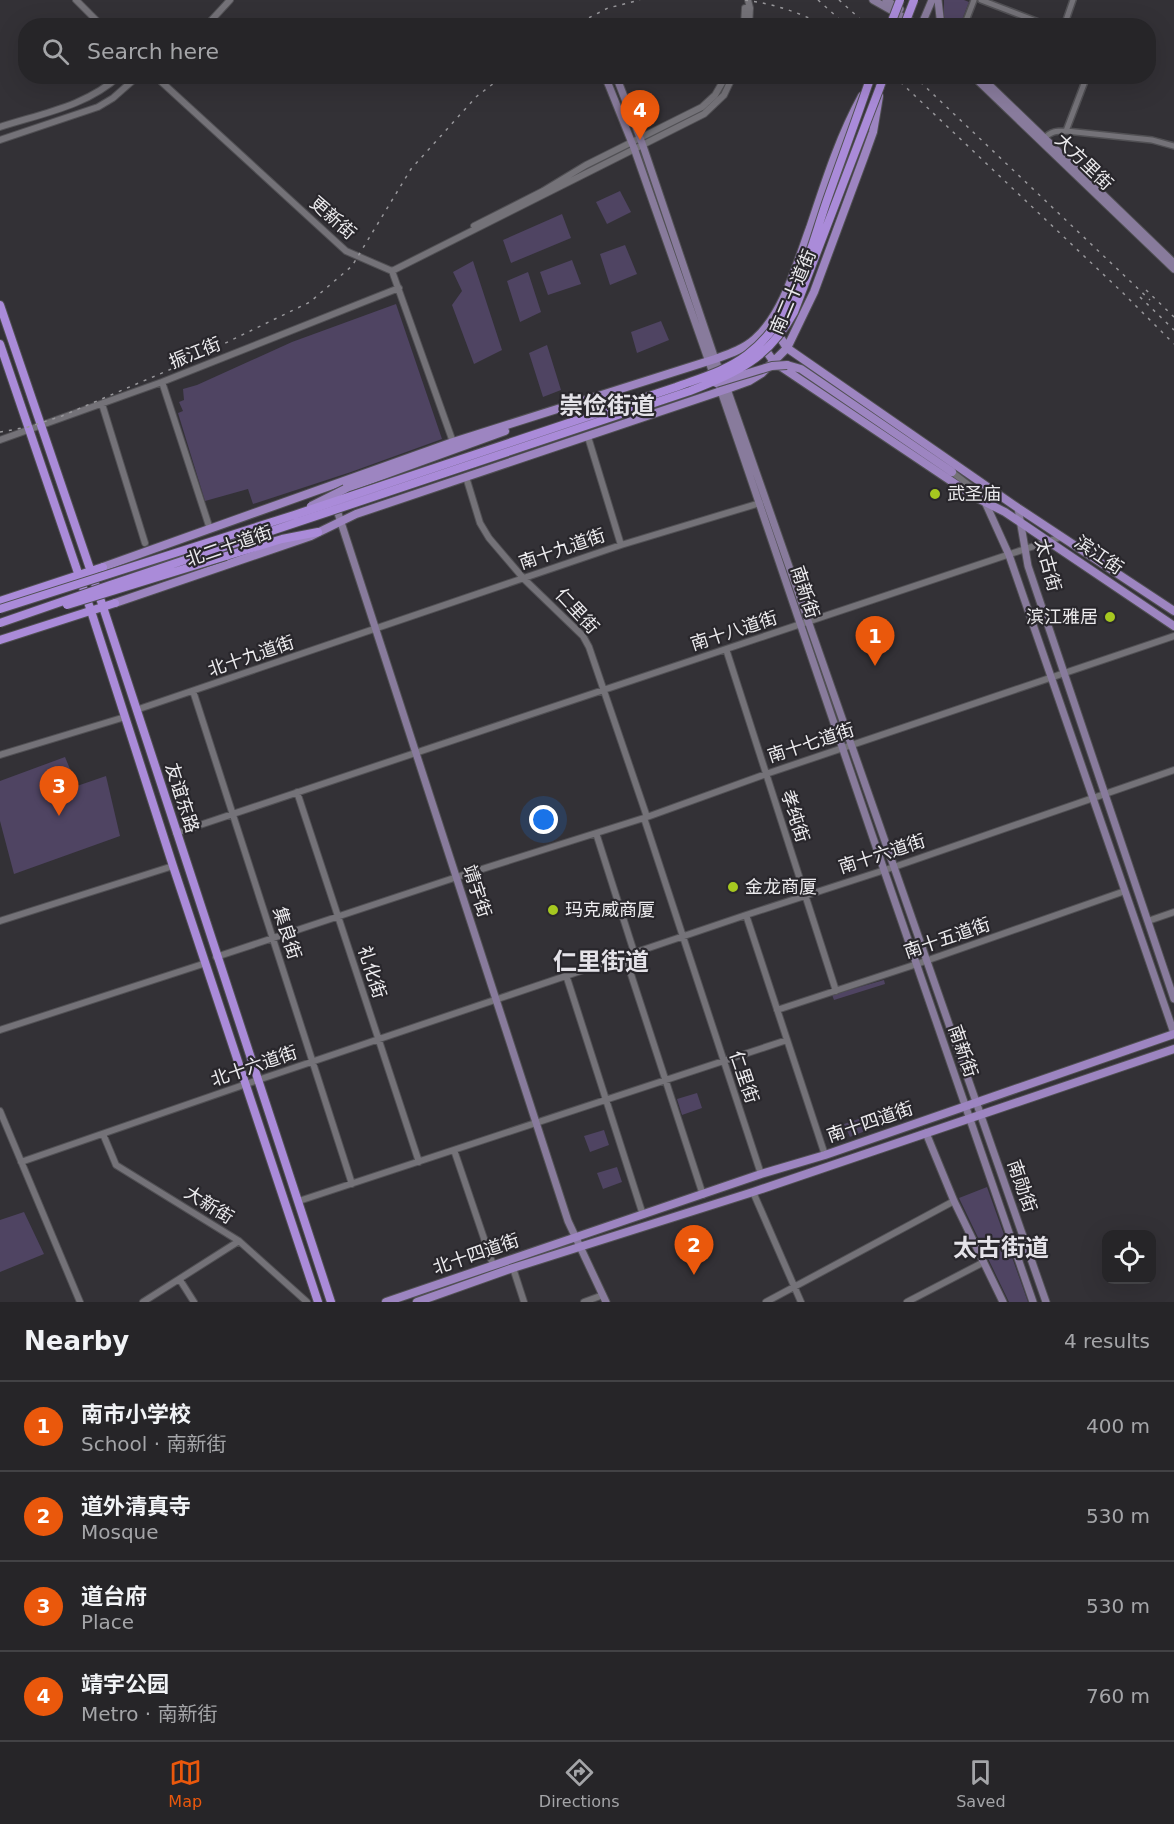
<!DOCTYPE html>
<meta charset="utf-8">
<style>
:root{--surface:#262528;--page:#323134;--text:#f1f3f6;--muted:#a4a5a8;--line:#424245;--accent:#ea580c}
body{margin:0;font-family:"DejaVu Sans","Noto Sans SC",sans-serif;background:var(--page);color:var(--text)}
.controls{position:absolute;right:18px;bottom:18px;display:grid;overflow:hidden;border-radius:12px;box-shadow:0 6px 24px #0002}
.controls button{width:54px;height:54px;display:grid;place-items:center;padding:0;border:0;border-bottom:2px solid var(--line);background:var(--surface);color:var(--text);font:30px sans-serif}
.you{position:absolute;left:544px;top:820px;width:21px;height:21px;margin:-15px;border:4px solid #fff;border-radius:50%;background:#1a73e8;box-shadow:0 0 0 9px #1a73e833}
.badge{display:grid;place-items:center;width:39px;height:39px;border-radius:50%;background:var(--accent);color:#fff;font-size:20px;font-weight:700}
.pin{position:absolute;translate:-50% -50px;filter:drop-shadow(0 2px 3px #0008)}
.pin::after{content:'';position:absolute;top:32px;width:21px;height:18px;background:inherit;clip-path:polygon(0 0,100% 0,50% 100%)}
.list{margin:0;padding:0;list-style:none}
h2{display:flex;justify-content:space-between;align-items:center;height:78px;margin:0;padding:0 24px;font-size:26px}
h2 small{font-size:20px;font-weight:400;color:var(--muted)}
.list li{display:grid;grid-template-columns:39px 1fr auto;gap:18px;align-items:center;box-sizing:border-box;height:90px;padding:0 24px;border-top:2px solid var(--line)}
.list b{display:block;font-size:22px;white-space:nowrap}
.list p{margin:0;font-size:20px;white-space:nowrap;color:var(--muted)}
.list em{font-size:20px;font-style:normal;color:var(--muted)}
.icon{flex:none;width:33px;height:33px;fill:none;stroke:currentColor;stroke-width:2;stroke-linecap:round;stroke-linejoin:round}
.map{position:relative;flex:none;width:1174px;height:1302px;overflow:hidden}
.search{position:absolute;background:var(--surface);box-shadow:0 6px 24px #0002;left:18px;right:18px;top:18px;height:66px;display:flex;align-items:center;gap:15px;box-sizing:border-box;padding:0 21px;border-radius:24px;color:var(--muted);font-size:22px}
.sheet{height:438px;background:var(--surface)}
nav{display:flex;justify-content:space-around;align-items:center;box-sizing:border-box;height:84px;border-top:2px solid var(--line);background:var(--surface);font-size:16px;color:var(--muted)}
nav a{display:grid;justify-items:center;gap:3px}
nav .on{color:var(--accent)}
.map>svg:first-child{display:block}
</style>
<div class="map">
<svg width="1174" height="1302" viewBox="0 0 1174 1302">
<rect width="100%" height="100%" fill="#333136"/>
<!-- park -->
<path fill="#4f4462" d="M944,0h20l5,2 -9,23h-14l-2,-9z
M620,191l11,21 -24,12 -11,-22z
M562,214l9,24 -60,25 -8,-23z
M625,245l12,29 -27,11 -10,-31z
M572,260l9,24 -33,11 -8,-23z
M473,261l29,89 -28,14 -22,-59 10,-14 -9,-19z
M528,272l13,40 -21,10 -13,-41z
M396,304l46,135 -91,33 -98,32 -5,-15 -43,12 -27,-88 5,-2 -4,-9 5,-2 -1,-11 14,-4 95,-43z
M661,321l8,19 -32,13 -6,-21z
M547,345l14,45 -18,7 -14,-44z
M65,757l12,29 29,-10 14,60 -106,38 -14,-53v-40z
M884,980l1,4 -51,16 -2,-5z
M697,1093l5,15 -20,7 -5,-16z
M879,1112l4,12 -33,13 -6,-13z
M604,1130l5,15 -19,7 -6,-16z
M617,1167l5,15 -19,7 -6,-16z
M987,1187l41,115h-19l-50,-104z
M24,1212l20,42 -44,18v-52z"/>
<g fill="none" stroke-linecap="round" stroke-linejoin="round">
<defs>
<path id="minor" d="M981,0l68,26
M964,26l10,-26
M1064,26l9,-26
M1066,131l21,-55
M1044,139c6,-8 13,-8 22,-8l86,9 22,6"/>
<path id="tertiary" d="M76,0l26,26
M748,0l2,8 -1,18
M206,26l24,-26
M744,26l1,-18h5
M155,76l191,175 46,20 61,171
M0,127c40,-13 87,-21 119,-51
M0,140l98,-33 15,-9 25,-22
M474,226l69,-35 43,-26 116,-58 13,-12 11,-19
M392,271l312,-157 20,-19 9,-19
M162,382l48,147
M102,404l43,139
M588,437l33,108
M0,440l162,-58 237,-94
M952,472l40,31
M466,477l14,46 9,15 35,41 59,57 6,11 58,170
M726,649l110,342
M193,691l159,493
M136,710l485,-165 139,-42
M0,755l125,-38
M297,792l122,370
M644,818l117,356
M176,833l885,-296
M596,833l38,119
M746,915l79,240
M0,921l173,-55
M1148,921l26,-9
M625,956l78,239
M216,957l241,-80 190,-60 119,-43 408,-138
M566,975l77,240
M777,1010l140,-46 208,-73
M0,1030l206,-67
M0,1111l80,191
M103,1134l13,31 123,76 68,61
M454,1150l39,115
M21,1162l237,-82 488,-165 148,-48 280,-97
M753,1192l48,110
M299,1201l488,-161
M513,1268l11,34
M180,1280l14,22
M143,1302l96,-61
M584,1302l19,-7
M766,1302l188,-101
M907,1302l77,-40"/>
<path id="secondary" d="M873,0l46,26
M886,0l14,9
M938,0l3,26
M921,26l11,-26
M605,76l29,72 80,228
M616,76l26,67 73,216 12,30 319,913
M973,76l201,193
M980,76l194,187
M720,388l164,482 149,432
M985,502l24,53 165,478
M336,507l232,714 38,81
M1018,508l10,58 146,433
M926,1133l28,68 49,101"/>
<path id="primary" d="M776,331l11,17 231,160 156,103
M762,345l12,17 201,135 30,15 169,114
M787,365l14,4 151,103
M345,489l160,-58
M103,567l350,-125 262,-83c14,-5 29,-10 40,-20 29,-26 42,-76 55,-111 15,-45 29,-90 52,-132
M115,603l196,-67 45,-22 371,-125 22,-8 13,-8 25,-25 27,-56 50,-135 9,-25 6,-36
M386,1302l375,-128 64,-19 349,-121
M417,1302l96,-34 240,-76 421,-143"/>
<path id="trunk" d="M880,87l4,-11
M0,305l103,302 228,695
M0,344l91,267 82,255 145,436
M226,556l56,-17 36,-7
M0,601l103,-34
M0,640l115,-37"/>
</defs>
<!-- minor casing -->
<use href="#minor" stroke="#515054" stroke-width="8"/>
<!-- tertiary casing -->
<use href="#tertiary" stroke="#515054" stroke-width="8"/>
<!-- secondary casing -->
<use href="#secondary" stroke="#515054" stroke-width="9"/>
<!-- primary casing -->
<use href="#primary" stroke="#515054" stroke-width="10"/>
<!-- trunk casing -->
<use href="#trunk" stroke="#515054" stroke-width="10"/>
<!-- minor -->
<use href="#minor" stroke="#747278" stroke-width="5"/>
<!-- tertiary -->
<use href="#tertiary" stroke="#747278" stroke-width="6"/>
<!-- secondary -->
<use href="#secondary" stroke="#887b9c" stroke-width="7"/>
<!-- primary -->
<use href="#primary" stroke="#9d85c1" stroke-width="8"/>
<!-- trunk -->
<use href="#trunk" stroke="#aa8bd9" stroke-width="8"/>
<!-- rail -->
<path stroke="#98979b" stroke-width="1.5" stroke-dasharray="3 6" stroke-linecap="butt" d="M745,0c29,4 54,12 80,26
M818,0l29,26
M839,0l29,26
M573,26l35,-18 32,-8
M894,76l229,217 51,51
M914,76l236,224
M1146,290l28,27
M1140,297l34,33
M0,432l28,-5 34,-11 114,-49 134,-65 42,-36 59,-97 65,-72 27,-21"/>
<defs>
<path id="primary-bridge" d="M716,383l56,-17 15,-1
M311,506l34,-17"/>
<path id="trunk-bridge" d="M890,26l10,-26
M904,26l10,-26
M67,605l159,-49
M0,609l294,-94 382,-128c24,-9 50,-16 71,-32 47,-35 61,-99 79,-152 14,-40 29,-80 43,-121
M0,623l110,-38 580,-194c47,-18 79,-33 104,-79l86,-225"/>
</defs>
<!-- primary-bridge casing -->
<use href="#primary-bridge" stroke="#515054" stroke-width="10" stroke-linecap="butt"/>
<!-- trunk-bridge casing -->
<use href="#trunk-bridge" stroke="#515054" stroke-width="10" stroke-linecap="butt"/>
<!-- primary-bridge -->
<use href="#primary-bridge" stroke="#9d85c1" stroke-width="8"/>
<!-- trunk-bridge -->
<use href="#trunk-bridge" stroke="#aa8bd9" stroke-width="8"/>
</g>
<!-- markers -->
<g fill="#a6c820" stroke="#29272c" stroke-width="2">
<circle cx="935" cy="494" r="6"/>
<circle cx="1110" cy="617" r="6"/>
<circle cx="733" cy="887" r="6"/>
<circle cx="553" cy="910" r="6"/>
</g>
<g text-anchor="middle" stroke-width="4.5" stroke-linejoin="round" paint-order="stroke">
<!-- street labels -->
<g font-size="18" fill="#ecebee" stroke="#29272c">
<text transform="translate(1084 162) rotate(44)" y="6">大方里街</text>
<text transform="translate(333 218) rotate(41)" y="6">更新街</text>
<text transform="translate(793 292) rotate(-67)" y="6">南二十道街</text>
<text transform="translate(195 353) rotate(-22)" y="6">振江街</text>
<text transform="translate(229 546) rotate(-19)" y="6">北二十道街</text>
<text transform="translate(562 549) rotate(-19)" y="6">南十九道街</text>
<text transform="translate(1099 555) rotate(34)" y="6">滨江街</text>
<text transform="translate(1048 565) rotate(75)" y="6">太古街</text>
<text transform="translate(805 592) rotate(72)" y="6">南新街</text>
<text transform="translate(577 611) rotate(47)" y="6">仁里街</text>
<text transform="translate(734 631) rotate(-18)" y="6">南十八道街</text>
<text transform="translate(251 656) rotate(-19)" y="6">北十九道街</text>
<text transform="translate(811 743) rotate(-18)" y="6">南十七道街</text>
<text transform="translate(182 798) rotate(72)" y="6">友谊东路</text>
<text transform="translate(795 816) rotate(72)" y="6">孝纯街</text>
<text transform="translate(882 854) rotate(-18)" y="6">南十六道街</text>
<text transform="translate(477 891) rotate(72)" y="6">靖宇街</text>
<text transform="translate(287 933) rotate(72)" y="6">集良街</text>
<text transform="translate(947 938) rotate(-19)" y="6">南十五道街</text>
<text transform="translate(372 972) rotate(72)" y="6">礼化街</text>
<text transform="translate(963 1051) rotate(71)" y="6">南新街</text>
<text transform="translate(254 1066) rotate(-19)" y="6">北十六道街</text>
<text transform="translate(744 1077) rotate(71)" y="6">仁里街</text>
<text transform="translate(870 1122) rotate(-19)" y="6">南十四道街</text>
<text transform="translate(1022 1186) rotate(71)" y="6">南勋街</text>
<text transform="translate(209 1205) rotate(32)" y="6">大新街</text>
<text transform="translate(476 1254) rotate(-19)" y="6">北十四道街</text>
</g>
<!-- poi labels -->
<g font-size="18" fill="#ecebee" stroke="#29272c" text-anchor="start">
<text x="947" y="500">武圣庙</text>
<text x="1098" y="623" text-anchor="end">滨江雅居</text>
<text x="745" y="893">金龙商厦</text>
<text x="565" y="916">玛克威商厦</text>
</g>
<!-- district labels -->
<g font-size="24" font-weight="bold" fill="#e4e2e8" stroke="#29272c">
<text x="607" y="414">崇俭街道</text>
<text x="601" y="970">仁里街道</text>
<text x="1001" y="1256">太古街道</text>
</g>
</g>
</svg>
<div class="controls">
<button><svg class="icon" aria-label="locate" viewBox="0 0 24 24"><circle cx="12" cy="12" r="6"/><path d="M12 2v4M12 18v4M2 12h4M18 12h4"/></svg></button>
</div>
<div class="you"></div>
<div class="pin badge" style="left:875px;top:666px">1</div>
<div class="pin badge" style="left:694px;top:1275px">2</div>
<div class="pin badge" style="left:59px;top:816px">3</div>
<div class="pin badge" style="left:640px;top:140px">4</div>
<div class="search"><svg class="icon" aria-label="search" viewBox="0 0 24 24"><circle cx="10" cy="10" r="6"/><path d="M15 15l6 6"/></svg>Search here</div>
</div>
<section class="sheet">
<h2>Nearby<small>4 results</small></h2>
<ul class="list">
<li><span class="badge">1</span><div><b>南市小学校</b><p>School · 南新街</p></div><em>400 m</em></li>
<li><span class="badge">2</span><div><b>道外清真寺</b><p>Mosque</p></div><em>530 m</em></li>
<li><span class="badge">3</span><div><b>道台府</b><p>Place</p></div><em>530 m</em></li>
<li><span class="badge">4</span><div><b>靖宇公园</b><p>Metro · 南新街</p></div><em>760 m</em></li>
</ul>
</section>
<nav>
<a class="on"><svg class="icon" aria-label="map" viewBox="0 0 24 24"><path d="M3 6l6-2 6 2 6-2v14l-6 2-6-2-6 2zM9 4v14M15 6v14"/></svg>Map</a>
<a><svg class="icon" aria-label="directions" viewBox="0 0 24 24"><path d="M12 3l9 9-9 9-9-9zM9 14v-3h6M13 9l2 2-2 2"/></svg>Directions</a>
<a><svg class="icon" aria-label="saved" viewBox="0 0 24 24"><path d="M7 4h10v16l-5-4-5 4z"/></svg>Saved</a>
</nav>
